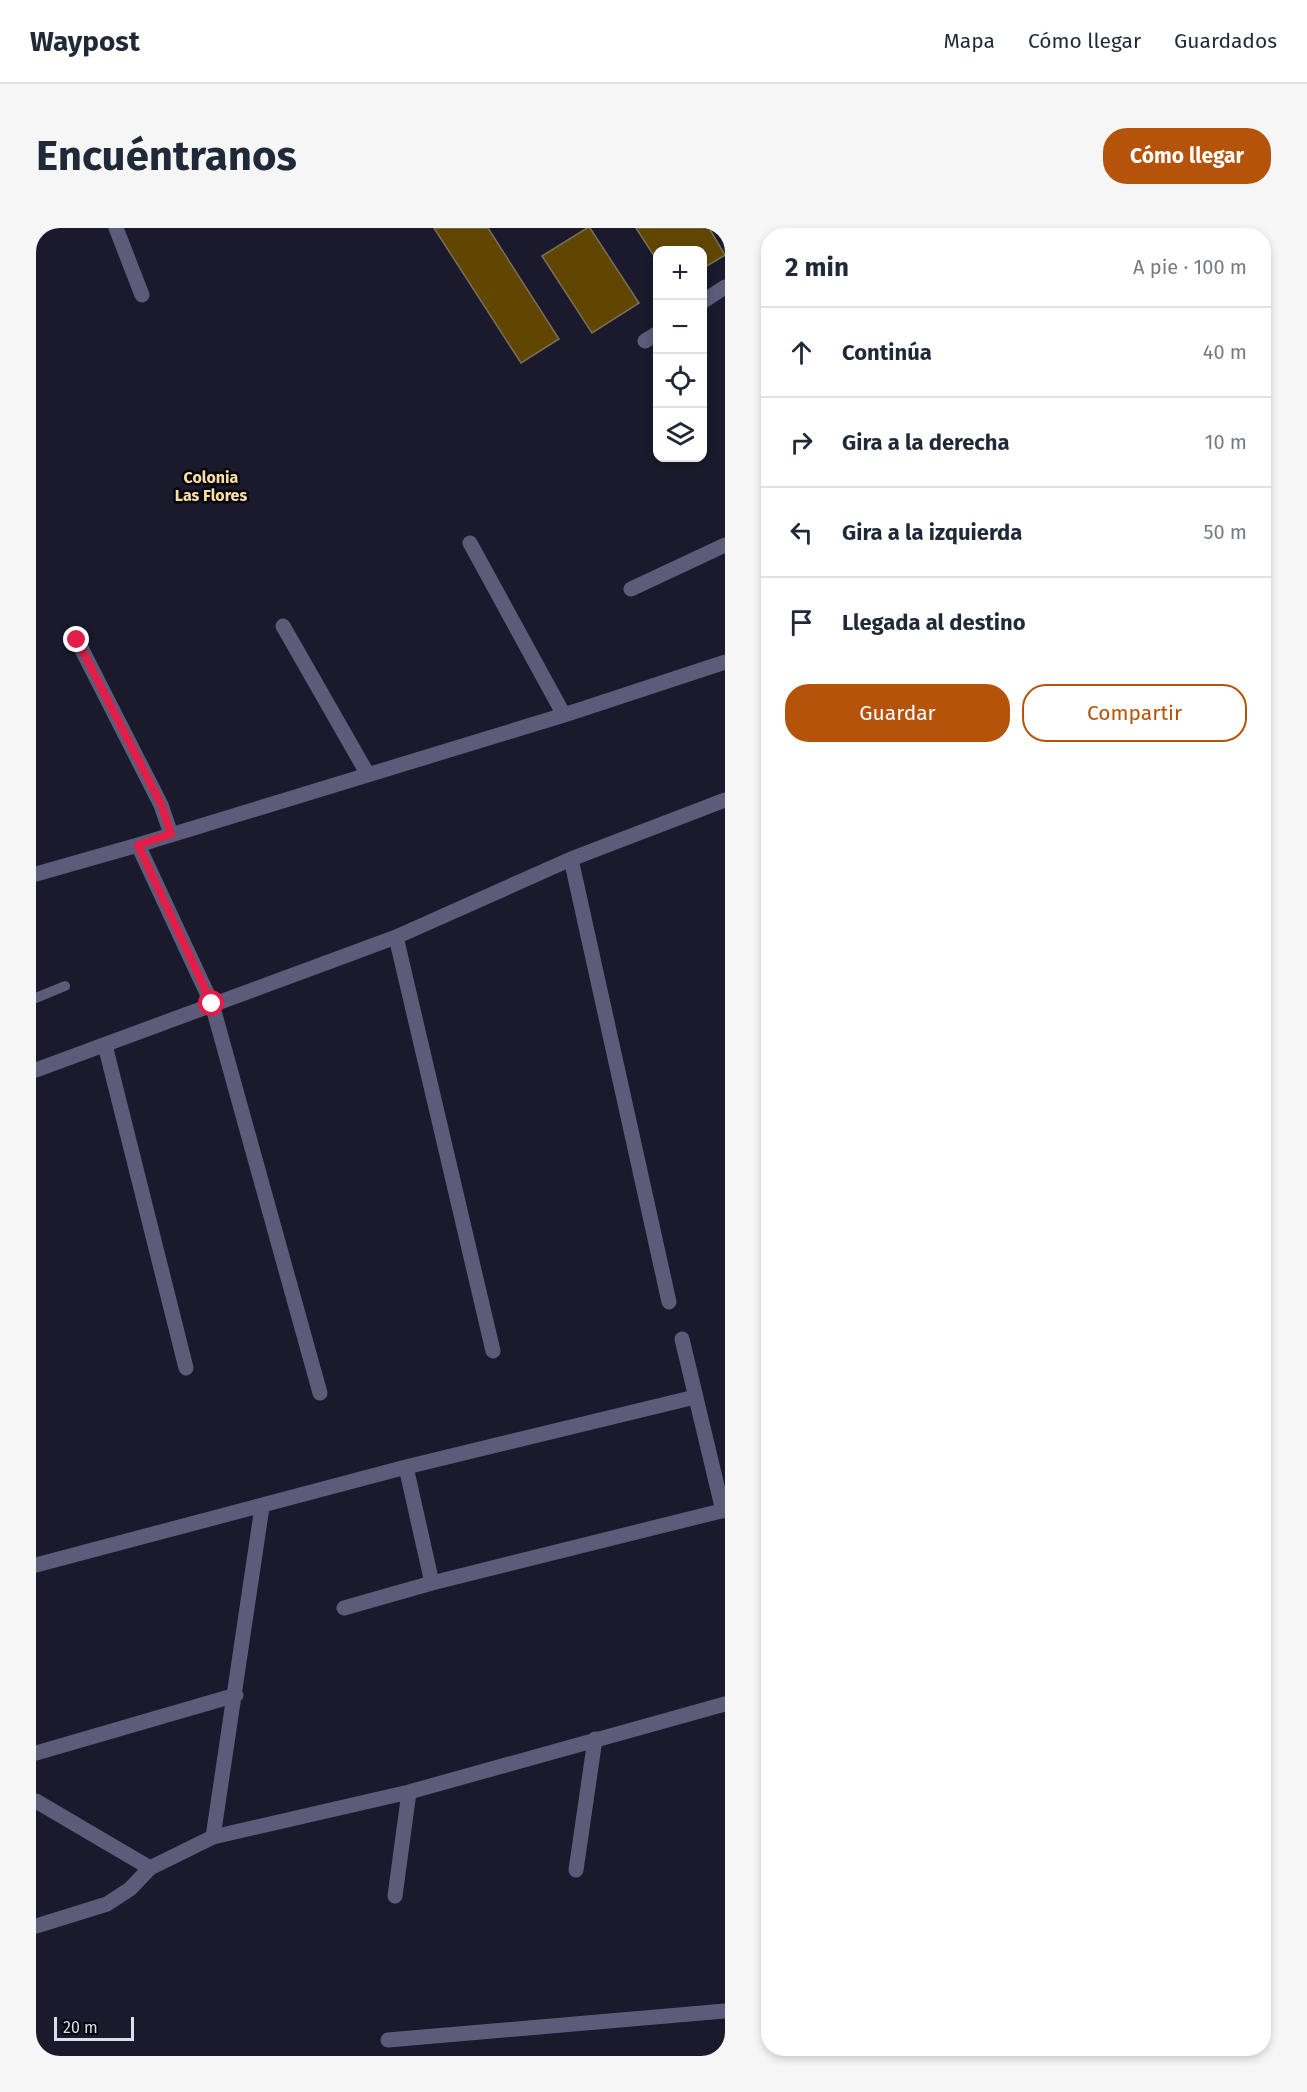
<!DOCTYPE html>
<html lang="es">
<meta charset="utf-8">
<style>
:root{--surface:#fff;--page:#f6f6f7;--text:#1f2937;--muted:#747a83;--line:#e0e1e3;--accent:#b45309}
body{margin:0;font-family:"Fira Sans",sans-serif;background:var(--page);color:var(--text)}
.controls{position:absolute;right:18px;top:18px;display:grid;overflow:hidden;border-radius:12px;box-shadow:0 3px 9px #0003}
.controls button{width:54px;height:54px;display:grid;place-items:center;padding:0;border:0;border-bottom:2px solid var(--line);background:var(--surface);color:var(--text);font:30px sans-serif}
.scale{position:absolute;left:18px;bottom:15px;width:80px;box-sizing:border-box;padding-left:6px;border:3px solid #dddeeb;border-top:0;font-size:16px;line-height:21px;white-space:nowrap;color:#dddeeb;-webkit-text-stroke:4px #06060d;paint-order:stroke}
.stop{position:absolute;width:18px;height:18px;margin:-14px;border:4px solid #e11d48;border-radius:50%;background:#fff}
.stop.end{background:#e11d48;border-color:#fff;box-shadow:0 2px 6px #0008}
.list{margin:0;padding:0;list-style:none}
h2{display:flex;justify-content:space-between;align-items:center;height:78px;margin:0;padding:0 24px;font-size:26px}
h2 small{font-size:20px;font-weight:400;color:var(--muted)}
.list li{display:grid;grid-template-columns:39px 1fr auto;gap:18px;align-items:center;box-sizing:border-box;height:90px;padding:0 24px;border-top:2px solid var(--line)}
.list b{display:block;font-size:22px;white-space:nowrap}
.list em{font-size:20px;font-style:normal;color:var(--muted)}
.actions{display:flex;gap:12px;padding:18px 24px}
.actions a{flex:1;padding:14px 0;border:2px solid var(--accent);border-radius:24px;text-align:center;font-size:21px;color:var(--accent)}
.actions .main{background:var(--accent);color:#fff}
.icon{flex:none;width:33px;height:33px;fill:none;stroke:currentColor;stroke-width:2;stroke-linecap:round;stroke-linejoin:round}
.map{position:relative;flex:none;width:689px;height:1828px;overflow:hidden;border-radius:24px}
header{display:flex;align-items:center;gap:36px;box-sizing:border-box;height:84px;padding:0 30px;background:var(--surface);border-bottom:2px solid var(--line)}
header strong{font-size:28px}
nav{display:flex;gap:33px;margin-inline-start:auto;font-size:21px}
.intro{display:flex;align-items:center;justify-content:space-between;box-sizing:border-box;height:144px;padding:0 36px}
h1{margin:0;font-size:42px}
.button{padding:15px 27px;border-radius:24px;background:var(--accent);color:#fff;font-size:21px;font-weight:700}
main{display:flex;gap:36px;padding:0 36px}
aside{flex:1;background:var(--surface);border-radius:24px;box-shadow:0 3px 9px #0003}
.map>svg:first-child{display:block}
</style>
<header>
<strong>Waypost</strong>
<nav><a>Mapa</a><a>Cómo llegar</a><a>Guardados</a></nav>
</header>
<div class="intro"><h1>Encuéntranos</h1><a class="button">Cómo llegar</a></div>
<main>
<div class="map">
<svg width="689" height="1828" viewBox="0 0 689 1828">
<rect width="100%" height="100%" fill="#1a1a2c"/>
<!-- building -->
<path fill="#614601" stroke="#7a6f59" stroke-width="1.5" d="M398,0h54l71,111 -38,24z
M551,0h3l49,75 -47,30 -50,-77z
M600,0h73l16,27 -23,14v-19h-44v12z"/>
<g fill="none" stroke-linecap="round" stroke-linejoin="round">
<!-- lane -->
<path stroke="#5c5c7a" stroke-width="10" d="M0,770l29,-12"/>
<!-- street -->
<path stroke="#5c5c7a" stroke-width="15" d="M80,0l26,67
M666,74l23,-15
M609,113l13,-8
M434,315l94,172
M595,361l94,-44
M247,398l84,147
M41,412l84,165 10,29
M102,617l74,159 108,389
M535,631l98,443
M0,646l102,-29 426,-130 161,-53
M360,709l97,414
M69,817l81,323
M0,842l360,-133 175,-78 154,-59
M646,1111l41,172
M370,1239l26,116
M0,1337l370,-98 289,-70
M308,1380l88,-25 293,-73
M0,1525l200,-58
M0,1573l114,67
M177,1609l49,-330
M540,1642l19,-131
M359,1668l14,-104
M0,1698l71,-22 23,-15 20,-21 63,-31 196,-45 316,-88
M352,1812l337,-29"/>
</g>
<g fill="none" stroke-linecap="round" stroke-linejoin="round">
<!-- route -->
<path stroke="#e11d48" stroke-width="8" d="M41,412l84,164 10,30 -33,11 74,159"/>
</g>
<g text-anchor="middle" stroke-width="5" stroke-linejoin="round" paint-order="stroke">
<!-- neighbourhood labels -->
<g font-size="16" font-weight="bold" fill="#fcdea5" stroke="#06060d">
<text x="175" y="255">Colonia<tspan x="175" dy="18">Las Flores</tspan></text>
</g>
</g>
</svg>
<div class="controls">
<button>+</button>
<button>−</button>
<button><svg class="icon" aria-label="locate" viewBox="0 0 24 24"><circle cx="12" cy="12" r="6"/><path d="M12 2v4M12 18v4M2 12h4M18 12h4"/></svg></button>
<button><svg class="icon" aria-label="layers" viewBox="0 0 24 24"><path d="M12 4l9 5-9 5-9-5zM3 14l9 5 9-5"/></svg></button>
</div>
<div class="scale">20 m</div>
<div class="stop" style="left:176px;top:776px"></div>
<div class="stop end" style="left:41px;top:412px"></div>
</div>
<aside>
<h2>2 min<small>A pie · 100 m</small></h2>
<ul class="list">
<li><svg class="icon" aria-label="ahead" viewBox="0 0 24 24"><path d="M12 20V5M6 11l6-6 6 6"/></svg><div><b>Continúa</b></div><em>40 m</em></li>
<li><svg class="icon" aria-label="right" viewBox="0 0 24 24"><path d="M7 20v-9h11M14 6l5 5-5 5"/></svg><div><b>Gira a la derecha</b></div><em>10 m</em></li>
<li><svg class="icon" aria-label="left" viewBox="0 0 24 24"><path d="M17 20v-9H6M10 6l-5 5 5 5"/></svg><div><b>Gira a la izquierda</b></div><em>50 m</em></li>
<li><svg class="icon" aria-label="arrive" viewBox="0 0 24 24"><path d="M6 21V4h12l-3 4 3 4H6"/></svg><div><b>Llegada al destino</b></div></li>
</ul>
<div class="actions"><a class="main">Guardar</a><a>Compartir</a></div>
</aside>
</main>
